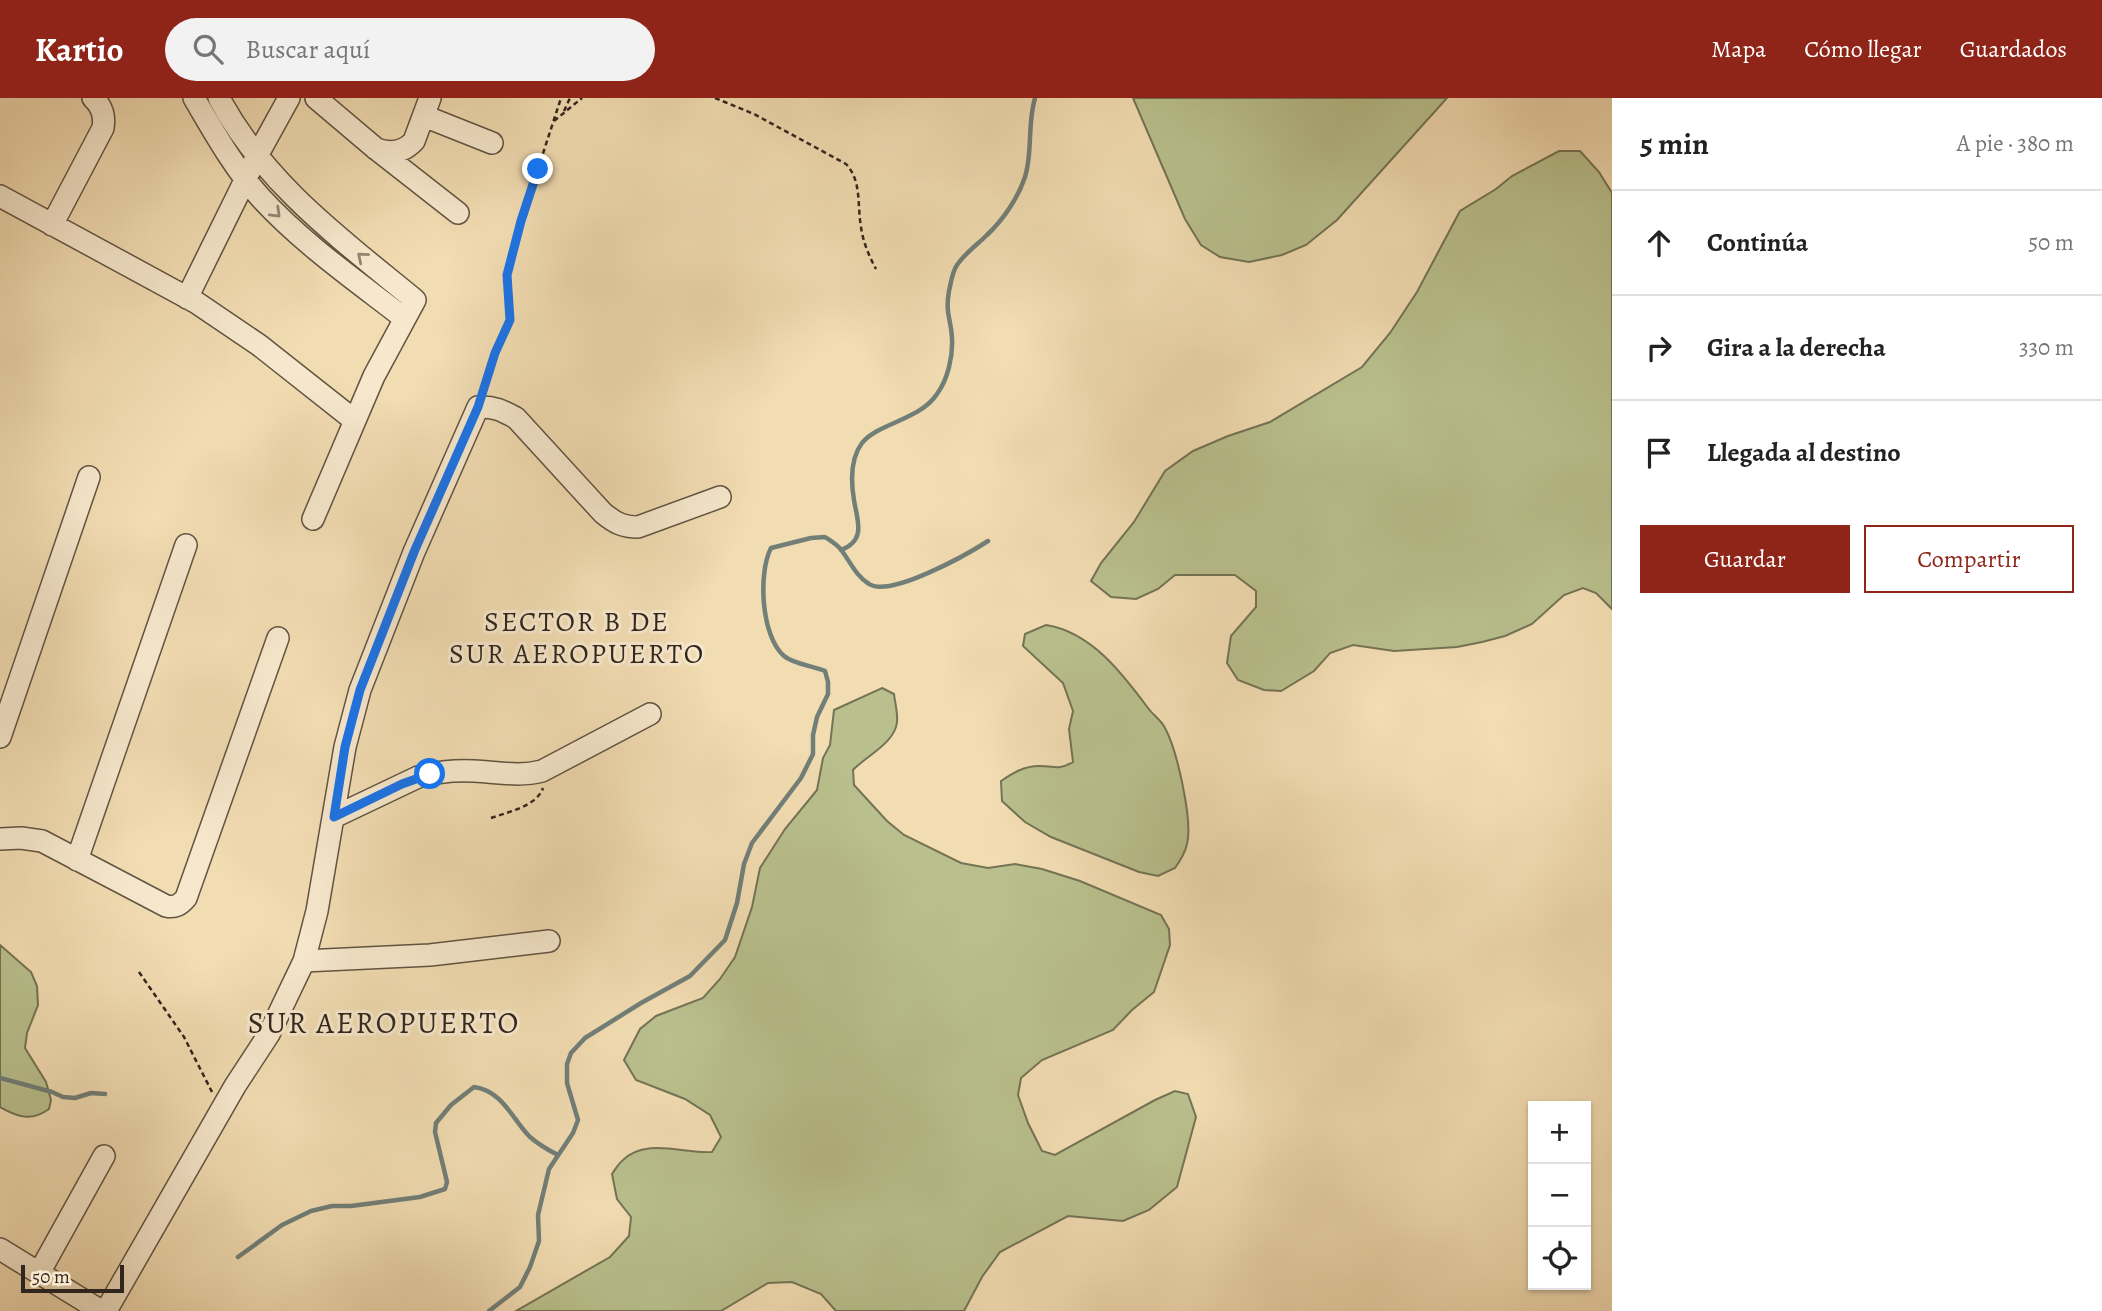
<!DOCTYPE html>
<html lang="es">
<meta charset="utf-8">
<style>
:root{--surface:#fff;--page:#f2f2f2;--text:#222;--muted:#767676;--line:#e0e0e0;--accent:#8f2418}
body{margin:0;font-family:Alegreya,serif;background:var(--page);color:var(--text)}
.controls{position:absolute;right:21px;bottom:21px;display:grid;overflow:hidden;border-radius:0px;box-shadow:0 2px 5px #0004}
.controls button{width:63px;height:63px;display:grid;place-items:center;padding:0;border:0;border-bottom:2px solid var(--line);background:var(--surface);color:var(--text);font:35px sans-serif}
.scale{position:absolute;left:21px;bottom:18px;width:103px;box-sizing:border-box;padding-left:7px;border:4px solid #30261d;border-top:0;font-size:19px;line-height:24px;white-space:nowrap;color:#30261d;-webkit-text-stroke:5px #f7e8cd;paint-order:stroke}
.stop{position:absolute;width:21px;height:21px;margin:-16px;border:5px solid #1a73e8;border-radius:50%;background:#fff}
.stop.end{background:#1a73e8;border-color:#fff;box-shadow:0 2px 7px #0008}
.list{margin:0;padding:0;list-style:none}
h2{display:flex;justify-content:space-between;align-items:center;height:91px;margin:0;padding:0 28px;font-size:30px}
h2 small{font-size:23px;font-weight:400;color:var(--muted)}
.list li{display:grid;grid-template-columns:46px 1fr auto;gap:21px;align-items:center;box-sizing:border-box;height:105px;padding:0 28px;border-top:2px solid var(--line)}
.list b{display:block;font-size:26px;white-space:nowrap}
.list em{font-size:23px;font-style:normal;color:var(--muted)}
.actions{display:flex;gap:14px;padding:21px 28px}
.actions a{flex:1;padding:16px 0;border:2px solid var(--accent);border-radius:0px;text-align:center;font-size:24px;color:var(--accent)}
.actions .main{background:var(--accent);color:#fff}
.icon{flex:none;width:38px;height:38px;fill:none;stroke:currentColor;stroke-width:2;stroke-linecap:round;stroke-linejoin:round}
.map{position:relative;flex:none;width:1612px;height:1213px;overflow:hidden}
header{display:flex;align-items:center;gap:42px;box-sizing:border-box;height:98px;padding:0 35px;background:var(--accent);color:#fff}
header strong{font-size:33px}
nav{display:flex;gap:38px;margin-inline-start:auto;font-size:24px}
.search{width:490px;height:63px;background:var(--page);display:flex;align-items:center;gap:18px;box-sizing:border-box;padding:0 24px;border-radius:38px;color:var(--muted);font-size:26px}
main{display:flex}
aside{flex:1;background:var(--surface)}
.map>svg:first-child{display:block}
</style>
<header>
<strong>Kartio</strong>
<div class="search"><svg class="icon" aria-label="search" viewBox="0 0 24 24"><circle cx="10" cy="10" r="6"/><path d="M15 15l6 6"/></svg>Buscar aquí</div>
<nav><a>Mapa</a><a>Cómo llegar</a><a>Guardados</a></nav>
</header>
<main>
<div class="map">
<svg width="1612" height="1213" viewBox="0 0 1612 1213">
<rect width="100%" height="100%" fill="#f2dcb2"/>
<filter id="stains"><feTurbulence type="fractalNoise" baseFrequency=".00286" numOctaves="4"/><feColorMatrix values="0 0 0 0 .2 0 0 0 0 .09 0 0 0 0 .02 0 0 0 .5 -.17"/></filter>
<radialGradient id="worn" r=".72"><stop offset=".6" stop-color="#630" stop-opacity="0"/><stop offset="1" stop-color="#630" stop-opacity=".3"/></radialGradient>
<!-- green -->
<path fill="#b9c08d" stroke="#747355" stroke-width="2" d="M1133,0h314l-110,122 -31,25 -24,10 -33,7 -29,-5 -19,-12 -16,-26z
M1559,53h21l19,21 13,21v416l-16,-16 -13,-5 -19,7 -32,29 -27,12 -23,6 -25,5 -63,4 -41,-6 -23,8 -16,18 -33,20 -17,-1 -26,-10 -11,-17 4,-27 25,-29v-16l-21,-16h-60l-17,14 -22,10 -25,-2 -20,-16 10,-18 33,-41 31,-51 28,-20 35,-15 42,-14 92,-55 28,-34 27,-41 43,-81 36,-22 16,-13z
M1046,527c45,7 76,48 102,83 5,7 13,12 17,20 12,22 28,93 22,116 -2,9 -7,17 -12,24l-17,8 -19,-4 -88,-35 -26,-15 -23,-21 -1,-20c12,-8 23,-15 38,-15 17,0 18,5 34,-4l-4,-33 4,-18 -10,-28 -40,-37 2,-12z
M882,590l12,6c1,9 4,19 3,28 -2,21 -31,34 -44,48l1,15 33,36 17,14 57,28 27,5 27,-4 27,5 38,12 81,34 8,14 1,16 -16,47 -22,18 -19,20 -71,30 -21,18 -3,17 10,28 14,28 13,4 100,-55 20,-9 13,3 8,23 -19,70 -28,23 -26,11 -55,-5 -68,36 -18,25 -18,34h-128l-15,-17 -29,-12 -24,1 -47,28h-205l94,-54 19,-21 2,-19 -14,-18 -5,-25c3,-4 6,-10 10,-13 23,-24 62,-7 90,-9l9,-15 -11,-22 -25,-16 -49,-19 -12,-20 16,-31 16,-13 47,-18 17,-19 15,-22 17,-50 8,-39 25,-39 32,-39 6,-32 7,-13 4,-35z
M0,847l31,27 6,14 1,19 -11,28 -2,15 21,34 5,18 -2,9c-18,13 -31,8 -49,-2z"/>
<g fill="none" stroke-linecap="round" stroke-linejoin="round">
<!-- stream -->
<path stroke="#717f78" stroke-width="4.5" d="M841,452c26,-10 16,-30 13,-50 -3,-18 -4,-41 8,-57 16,-20 58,-23 75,-49 11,-15 16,-38 15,-56 -1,-20 -7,-24 -3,-47 2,-8 3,-19 8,-26 8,-12 20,-20 30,-30 16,-15 31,-37 38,-58 8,-25 2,-53 10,-79
M0,980l52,14 11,5 12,1 16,-5 14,1
M238,1159l44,-32 29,-14 21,-5h19l69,-9 25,-8 2,-7 -12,-50 1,-9 15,-18 23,-18c29,4 38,32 56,50 8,7 18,13 28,18
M489,1213l31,-24 10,-20 9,-26 -1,-26 11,-46 24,-36 5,-13 -11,-37v-19l4,-11 14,-15 56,-35 49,-27 35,-36 12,-37 7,-39 8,-21 49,-65 12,-24v-19l4,-18 11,-23v-12l-3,-11c-11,-5 -32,-7 -41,-15 -23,-20 -26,-83 -13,-108l40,-10 14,-1c6,4 13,8 17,14 9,12 14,25 27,33 21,14 99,-30 119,-43"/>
<defs>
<path id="minor" d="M194,0c20,34 40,70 66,99 42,46 95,83 144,121
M219,0c45,85 123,142 196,202l-41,76 -61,143
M316,0l59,50 83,65
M424,18l68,27
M376,51c14,5 27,4 38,-8l16,-43
M0,98l197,107 62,42 95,75
M52,127l51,-97c2,-12 -1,-22 -10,-30
M187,200l70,-142 32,-58
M0,639l89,-260
M334,719l84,-40c18,-5 38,-7 56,-6 24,1 45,6 68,0l108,-57
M0,741l21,-1 21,3 124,65c9,2 14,-1 20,-8l92,-260
M77,762l109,-315
M304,863l126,-6 119,-14
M0,1151l101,62
M39,1175l65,-117
M106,1213l129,-225 34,-52 35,-73 13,-50 28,-164 15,-57 54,-138 64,-145c16,-1 25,4 38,11l87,95c12,10 20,14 35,14l82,-30"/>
</defs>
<!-- minor casing -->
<use href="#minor" stroke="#605442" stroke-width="24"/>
<!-- path -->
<path stroke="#30261d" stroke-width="2.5" stroke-dasharray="5 3.5" stroke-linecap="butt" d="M715,0l39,16 92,50c16,17 11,41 15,63 2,15 8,29 15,42
M564,13l6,-13
M554,23l28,-23
M484,292l11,-37 15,-33 -3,-35 4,-26 10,-38 40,-123
M491,720c17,-6 46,-12 52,-30
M139,874l45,65 28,55"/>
<!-- minor -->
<use href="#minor" stroke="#f7e8cd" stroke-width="21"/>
</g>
<!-- one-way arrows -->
<defs><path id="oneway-chevron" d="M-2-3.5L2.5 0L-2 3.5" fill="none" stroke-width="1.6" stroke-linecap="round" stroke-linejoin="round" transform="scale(1.75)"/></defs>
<g stroke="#948775">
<use href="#oneway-chevron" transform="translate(276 115) rotate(44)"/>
<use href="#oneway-chevron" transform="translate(362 159) rotate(-140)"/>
</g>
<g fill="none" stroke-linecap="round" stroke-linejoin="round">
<!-- route -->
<path stroke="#1a73e8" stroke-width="9" d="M430,676l-28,10 -68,33 11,-70 15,-57 54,-138 64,-145 17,-54 15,-33 -3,-45 14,-54 17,-52"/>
</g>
<g text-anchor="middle" stroke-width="6" stroke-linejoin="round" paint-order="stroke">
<!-- neighbourhood labels -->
<g font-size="28" letter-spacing="2" fill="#30261d" stroke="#f7e8cd">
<text x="577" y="533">SECTOR B DE<tspan x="577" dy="32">SUR AEROPUERTO</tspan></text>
</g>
<!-- quarter labels -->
<g font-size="30" letter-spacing="2" fill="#30261d" stroke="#f7e8cd">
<text x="384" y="935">SUR AEROPUERTO</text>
</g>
</g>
<rect width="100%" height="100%" filter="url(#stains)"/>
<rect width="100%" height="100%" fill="url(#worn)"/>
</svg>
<div class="controls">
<button>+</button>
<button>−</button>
<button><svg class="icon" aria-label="locate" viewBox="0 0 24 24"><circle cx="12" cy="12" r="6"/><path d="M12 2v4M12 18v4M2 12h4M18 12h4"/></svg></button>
</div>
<div class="scale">50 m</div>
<div class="stop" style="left:430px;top:676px"></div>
<div class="stop end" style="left:538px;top:71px"></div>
</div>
<aside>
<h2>5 min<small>A pie · 380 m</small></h2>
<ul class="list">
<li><svg class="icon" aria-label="ahead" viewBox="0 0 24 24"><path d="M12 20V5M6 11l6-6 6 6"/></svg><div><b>Continúa</b></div><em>50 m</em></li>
<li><svg class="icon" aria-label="right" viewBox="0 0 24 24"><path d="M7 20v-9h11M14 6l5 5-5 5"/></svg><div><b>Gira a la derecha</b></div><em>330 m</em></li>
<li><svg class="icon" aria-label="arrive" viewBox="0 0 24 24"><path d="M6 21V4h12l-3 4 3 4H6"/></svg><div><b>Llegada al destino</b></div></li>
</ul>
<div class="actions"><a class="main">Guardar</a><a>Compartir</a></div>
</aside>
</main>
